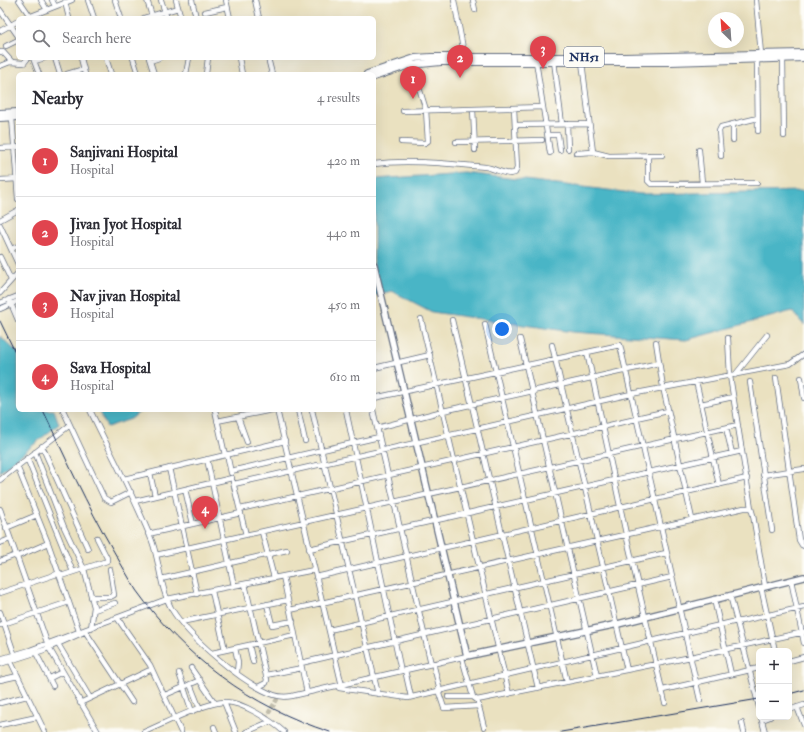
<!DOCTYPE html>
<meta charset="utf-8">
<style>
:root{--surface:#fff;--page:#f7f7f7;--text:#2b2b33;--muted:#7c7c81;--line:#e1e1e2;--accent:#0f766e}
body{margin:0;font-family:"IM FELL Double Pica",serif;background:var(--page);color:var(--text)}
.controls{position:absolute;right:12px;bottom:12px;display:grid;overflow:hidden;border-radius:6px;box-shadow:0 4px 16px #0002}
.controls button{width:36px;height:36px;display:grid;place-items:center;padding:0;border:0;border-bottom:1px solid var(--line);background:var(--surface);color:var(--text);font:20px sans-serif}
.compass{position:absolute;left:708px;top:12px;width:36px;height:36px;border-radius:50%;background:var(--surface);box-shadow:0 4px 16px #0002;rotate:335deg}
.you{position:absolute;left:502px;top:329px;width:14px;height:14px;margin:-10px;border:3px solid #fff;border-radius:50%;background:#1a73e8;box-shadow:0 0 0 6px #1a73e833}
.badge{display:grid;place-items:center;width:26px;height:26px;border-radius:50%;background:var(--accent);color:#fff;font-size:13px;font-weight:700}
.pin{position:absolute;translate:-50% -33px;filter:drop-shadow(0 1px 2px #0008)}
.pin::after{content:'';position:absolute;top:21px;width:14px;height:12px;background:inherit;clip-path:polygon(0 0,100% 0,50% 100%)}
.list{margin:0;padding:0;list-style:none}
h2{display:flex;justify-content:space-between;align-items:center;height:52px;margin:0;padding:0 16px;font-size:17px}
h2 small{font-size:13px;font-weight:400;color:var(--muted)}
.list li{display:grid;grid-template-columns:26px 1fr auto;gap:12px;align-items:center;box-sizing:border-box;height:72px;padding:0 16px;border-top:1px solid var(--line)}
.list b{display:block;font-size:15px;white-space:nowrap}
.list p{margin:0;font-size:13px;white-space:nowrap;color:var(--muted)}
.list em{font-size:13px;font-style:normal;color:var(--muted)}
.icon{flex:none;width:22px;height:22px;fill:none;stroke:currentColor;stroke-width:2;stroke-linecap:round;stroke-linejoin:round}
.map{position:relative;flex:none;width:804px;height:732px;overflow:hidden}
.search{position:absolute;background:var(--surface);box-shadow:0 4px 16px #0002;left:16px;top:16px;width:360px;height:44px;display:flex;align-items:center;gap:10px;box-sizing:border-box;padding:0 14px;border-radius:6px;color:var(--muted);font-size:15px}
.panel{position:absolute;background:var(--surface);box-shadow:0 4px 16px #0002;left:16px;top:72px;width:360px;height:340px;border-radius:6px}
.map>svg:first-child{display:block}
</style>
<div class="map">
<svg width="804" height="732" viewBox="0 0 804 732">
<rect width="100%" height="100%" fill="#fdfcf7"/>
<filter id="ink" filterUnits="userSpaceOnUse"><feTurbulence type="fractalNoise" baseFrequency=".025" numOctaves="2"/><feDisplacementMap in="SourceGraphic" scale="8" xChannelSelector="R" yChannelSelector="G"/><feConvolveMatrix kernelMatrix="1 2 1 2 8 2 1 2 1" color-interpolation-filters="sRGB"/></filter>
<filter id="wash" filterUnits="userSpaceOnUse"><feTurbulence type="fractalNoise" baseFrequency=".012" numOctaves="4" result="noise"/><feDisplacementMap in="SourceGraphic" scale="16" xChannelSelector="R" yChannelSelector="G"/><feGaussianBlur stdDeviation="0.9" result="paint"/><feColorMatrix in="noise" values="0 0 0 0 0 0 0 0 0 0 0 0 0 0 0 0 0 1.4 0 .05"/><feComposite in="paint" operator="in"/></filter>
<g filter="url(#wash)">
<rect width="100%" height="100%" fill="#eae1c0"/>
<!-- water -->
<path fill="#4ab5c6" stroke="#327292" d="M466,173l175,21 163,-3v134l-12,-14 -106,29 -113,-8 -141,-20 -40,-21 -17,4 -1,3v-119z
M0,336l18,17v57h36l5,14 -59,48z
M98,410h44l-11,9 -24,8z"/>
</g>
<g filter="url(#ink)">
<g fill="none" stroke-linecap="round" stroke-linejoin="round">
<!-- minor-tunnel -->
<path stroke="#c1bdac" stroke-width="4.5" stroke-dasharray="4.5 2" stroke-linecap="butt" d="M265,719l14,-23"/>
<defs>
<path id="minor" d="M19,0l11,16
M41,0l6,10
M52,0l3,6
M88,0l6,18
M115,0l6,18
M147,0l5,16
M161,0l6,18
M176,0l5,18
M192,0l4,18
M226,0l4,18
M255,0l4,18
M454,0l11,59
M473,0l2,10
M756,0l5,54
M65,2l4,16
M0,10l18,26
M205,12l22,-5
M26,18l46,-18
M144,18l34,-10
M0,31l18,-10
M6,46l12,-6
M0,52h3l9,10
M33,58l6,16
M55,58l5,16
M81,58l4,16
M106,58l5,16
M133,58l5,16
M149,58l5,16
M239,58l3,16
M268,58l4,16
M783,59l1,77
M757,60l1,71
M35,61l10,-3
M150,61l9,-3
M536,61l14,92
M554,61l8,63
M582,62l11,90 16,4 53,-1
M0,66l10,-4 14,1 4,-5
M67,74l17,-5
M186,74l3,-16
M206,74l2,-16
M473,109l2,41
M403,111l140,-4
M12,117l6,82
M567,124l1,25
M733,124v16
M515,125l74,-1
M548,135h10l2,15
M401,142l24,1 3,-2 -2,-31 -14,-45
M456,142l86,-2
M0,148l18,-1
M699,150l3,33
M576,153l17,-1
M648,155v26l3,3 106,-1
M721,156l-2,-25 2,-4 37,-9
M374,164c33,-5 77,0 111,3 10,1 20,9 30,6l2,-5 -3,-60
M0,180l18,-1
M0,220l18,-10
M0,225l18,39
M11,249l7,-3
M0,257l11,23
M0,293l18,-20
M9,299l9,21
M0,303l18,-7
M0,309l18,-8
M421,319l88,375
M452,320l86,368
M485,324l82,358
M728,338l2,38 21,132
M520,339l77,337
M656,342l7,45 29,132
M552,345l75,325
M587,352l39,182 39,169
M374,368l56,-13
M735,375l32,-40
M776,378l23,162 3,5 2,1
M801,378l3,20
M696,381l23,104
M750,382l22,148
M374,398l246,-53 80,355
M701,404l32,-7
M63,410l41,88 7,4 20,-10
M90,410c21,44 44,86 62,131 8,22 8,47 19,67 17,29 72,76 103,87 6,2 12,2 18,1l175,-40
M215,410l10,45
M277,410l65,276
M298,410l7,31
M312,410l66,284
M346,410l55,261
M373,410l58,254
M238,417l9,25
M636,418l32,-7
M217,421l55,-11
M377,428l66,-17 216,-48
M726,428l6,25
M42,446l46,103
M35,452l29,75 20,42 10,38 -3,21
M227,454l4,19
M27,458l46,114
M207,459l27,127
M17,466l31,77 31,88
M169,468l28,126
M231,471l148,-34
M150,473l5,23
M763,475l41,-6
M124,479l161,-38
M0,480l70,-55
M233,482l13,53
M234,484l397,-90 159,-30 14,-10
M185,489l8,35
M135,501l97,-23
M0,509l49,139 49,84
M240,509l396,-90
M6,528l31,-13
M262,532l12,46
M148,534l93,-21
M0,543l10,-4
M309,549l433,-98
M156,555l582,-130
M16,557l32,-14
M0,561l16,-6
M61,576l46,-15v-3l-10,-20
M283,576l24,117
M316,577l431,-99
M161,579l126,-29
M791,580l13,63
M245,584l22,96 -1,3 -8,4
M761,587l14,64
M212,591l13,59
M0,593l60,-20
M730,595l29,112
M91,597h19l4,-2 -4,-26
M714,599l17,75
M267,604l5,21 21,-4
M94,610l21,-7
M290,610l454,-102h7l2,7 12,71
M0,612l15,44
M118,619l32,46 31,67
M181,622l107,-22
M737,622l67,-15
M0,625l69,-23
M329,630l337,-77
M85,631l47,71
M58,644l32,54
M249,645l4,17
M235,648l3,14 -1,10
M36,653l17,33
M212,653l83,-18
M462,658l11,39 4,3 214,-43 113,-25
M0,659l30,-9 137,-51 147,-29
M10,660l35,72
M789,661l15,-4
M301,663l371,-86
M433,663l7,27
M0,664l44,-14 40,-18
M191,668l24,35
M405,670l6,27
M179,673l13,39
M266,675l36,-7
M50,678l12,-6
M0,680l18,-4
M190,684l10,25
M339,688l69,10 329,-77
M438,690l6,18 35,-2
M663,690l96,-22
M165,695l35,-15
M448,697h25
M224,702l12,30
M0,703l27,-7
M80,703l72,-34
M478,703l6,24
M797,707l7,18
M789,710l15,-5
M761,717l4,15
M762,720l8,-3
M742,723l2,9
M0,725l37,-8
M214,727l2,5
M144,732c19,-8 62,-30 81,-30 16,-1 47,19 59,30
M246,732l23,-10"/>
<path id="major" d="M374,265l93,391 151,-32 186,-47"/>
<path id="highway" d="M367,74l48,-16 16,-1h193l180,-4
M374,77l36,-12 31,-3h229l134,-4
M0,113l18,-1
M0,118l18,-1"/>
</defs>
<!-- minor casing -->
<use href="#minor" stroke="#636d80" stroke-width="6"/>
<!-- major casing -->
<use href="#major" stroke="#636d80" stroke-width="8"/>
<!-- highway casing -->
<use href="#highway" stroke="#636d80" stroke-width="8"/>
<!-- minor -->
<use href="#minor" stroke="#fff" stroke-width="4.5"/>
<!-- major -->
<use href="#major" stroke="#fff" stroke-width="5.5"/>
<!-- highway -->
<use href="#highway" stroke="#fff" stroke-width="6"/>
<!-- rail -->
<path stroke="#1b2f5e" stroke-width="1" d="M0,321l18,37
M43,410c22,47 44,95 70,140 8,13 15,27 23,40 48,67 115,117 194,142
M789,694l15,-4
M561,732l198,-33"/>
</g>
</g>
<g text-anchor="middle" stroke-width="4" stroke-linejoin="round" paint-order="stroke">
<!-- shield labels -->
<rect fill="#fdfcf7" stroke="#5f6c8c" stroke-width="1" x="564" y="47" width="40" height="20" rx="3"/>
<g font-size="12" font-weight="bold" fill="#1b2f5e">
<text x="584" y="61">NH51</text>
</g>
</g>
</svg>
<div class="controls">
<button>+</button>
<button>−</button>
</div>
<svg class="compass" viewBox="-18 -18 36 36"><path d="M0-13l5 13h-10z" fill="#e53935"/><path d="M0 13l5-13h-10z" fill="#7c7c81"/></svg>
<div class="you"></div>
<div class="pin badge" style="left:413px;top:99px;background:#e0444e">1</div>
<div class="pin badge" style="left:460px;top:78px;background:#e0444e">2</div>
<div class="pin badge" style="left:543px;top:69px;background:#e0444e">3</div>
<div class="pin badge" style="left:205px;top:529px;background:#e0444e">4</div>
<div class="search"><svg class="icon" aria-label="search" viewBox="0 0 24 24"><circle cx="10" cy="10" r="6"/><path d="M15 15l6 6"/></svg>Search here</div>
<section class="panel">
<h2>Nearby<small>4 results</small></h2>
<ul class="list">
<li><span class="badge" style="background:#e0444e">1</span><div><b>Sanjivani Hospital</b><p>Hospital</p></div><em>420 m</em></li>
<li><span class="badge" style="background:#e0444e">2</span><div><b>Jivan Jyot Hospital</b><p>Hospital</p></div><em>440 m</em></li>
<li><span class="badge" style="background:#e0444e">3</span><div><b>Nav jivan Hospital</b><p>Hospital</p></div><em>450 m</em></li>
<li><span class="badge" style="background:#e0444e">4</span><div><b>Sava Hospital</b><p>Hospital</p></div><em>610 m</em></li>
</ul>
</section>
</div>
